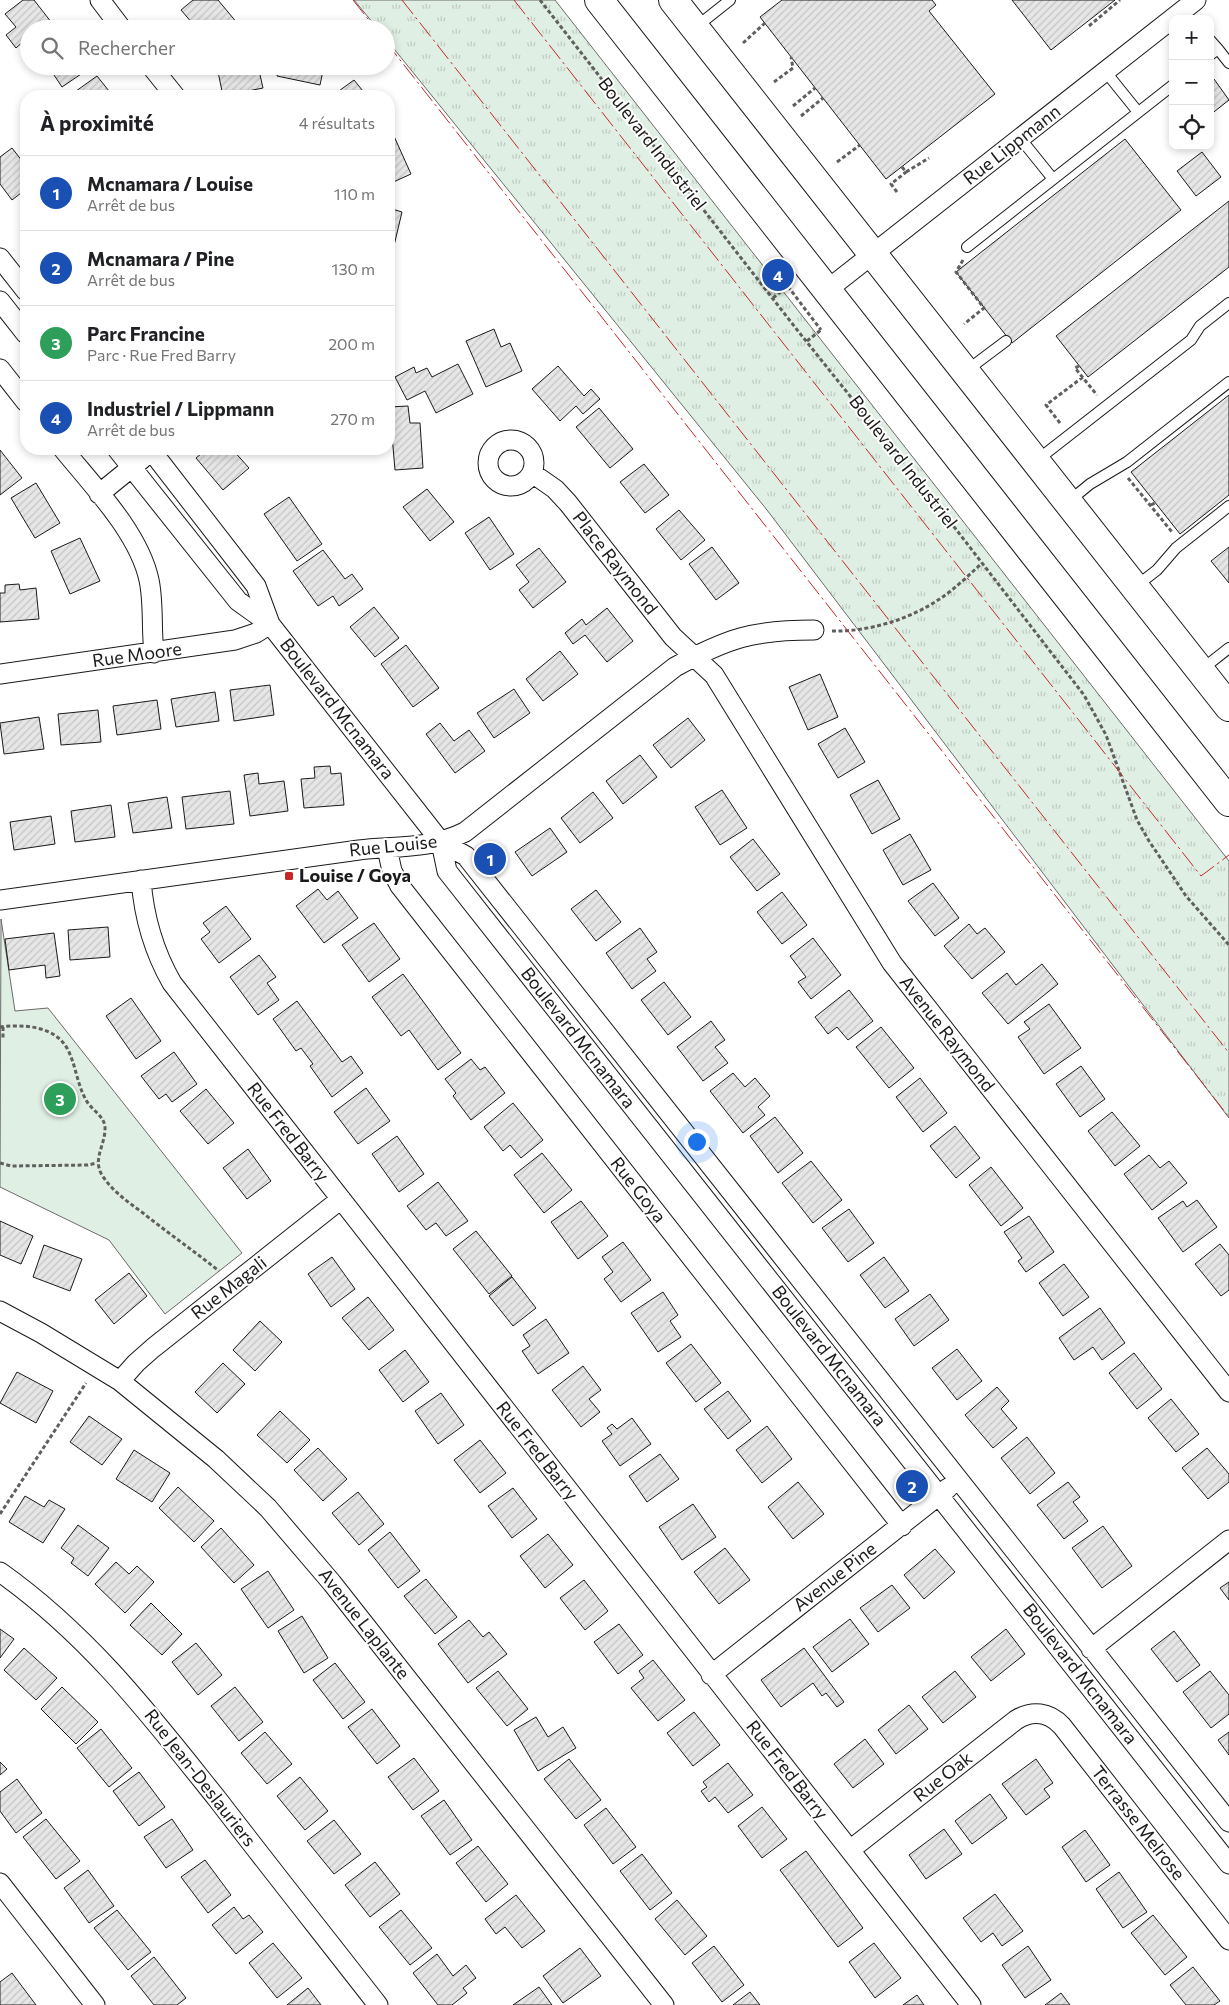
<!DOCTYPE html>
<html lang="fr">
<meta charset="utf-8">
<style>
:root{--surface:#fff;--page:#f2f2f2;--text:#202124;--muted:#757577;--line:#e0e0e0;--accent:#c62828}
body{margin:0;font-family:Commissioner,sans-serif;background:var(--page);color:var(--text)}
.controls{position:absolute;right:15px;top:15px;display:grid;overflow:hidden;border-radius:10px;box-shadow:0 2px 8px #0003}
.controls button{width:45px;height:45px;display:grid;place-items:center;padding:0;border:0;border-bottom:1px solid var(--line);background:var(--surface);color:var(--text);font:25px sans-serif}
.you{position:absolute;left:696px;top:1141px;width:18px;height:18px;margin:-12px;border:4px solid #fff;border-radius:50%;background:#1a73e8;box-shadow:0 0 0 8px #1a73e833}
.badge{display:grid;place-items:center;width:32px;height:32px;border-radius:50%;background:var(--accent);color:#fff;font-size:16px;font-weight:700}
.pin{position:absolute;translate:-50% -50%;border:2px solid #fff;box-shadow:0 1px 5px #0006}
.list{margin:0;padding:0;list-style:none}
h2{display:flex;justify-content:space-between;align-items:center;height:65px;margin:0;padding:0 20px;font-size:21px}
h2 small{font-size:16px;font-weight:400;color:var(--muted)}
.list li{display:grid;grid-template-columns:32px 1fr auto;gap:15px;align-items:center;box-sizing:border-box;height:75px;padding:0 20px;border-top:1px solid var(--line)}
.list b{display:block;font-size:19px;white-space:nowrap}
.list p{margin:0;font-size:16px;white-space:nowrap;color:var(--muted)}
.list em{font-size:16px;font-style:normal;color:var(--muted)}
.icon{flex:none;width:28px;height:28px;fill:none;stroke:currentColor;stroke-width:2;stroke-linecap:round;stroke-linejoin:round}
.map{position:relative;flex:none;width:1229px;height:2005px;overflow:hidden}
.search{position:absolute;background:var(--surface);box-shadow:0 2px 8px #0003;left:20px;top:20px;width:375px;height:55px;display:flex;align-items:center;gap:12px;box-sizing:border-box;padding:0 18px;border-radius:28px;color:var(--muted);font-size:19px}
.panel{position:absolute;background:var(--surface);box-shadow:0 2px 8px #0003;left:20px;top:90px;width:375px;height:365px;border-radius:20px}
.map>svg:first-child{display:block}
</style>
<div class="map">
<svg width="1229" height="2005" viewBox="0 0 1229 2005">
<defs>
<pattern id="grass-tufts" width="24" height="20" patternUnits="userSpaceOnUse" patternTransform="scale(1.25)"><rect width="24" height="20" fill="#e0efe3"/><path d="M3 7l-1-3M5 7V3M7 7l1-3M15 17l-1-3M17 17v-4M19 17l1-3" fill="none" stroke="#c0ccc2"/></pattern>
<pattern id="building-hatch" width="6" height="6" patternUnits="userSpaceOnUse" patternTransform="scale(1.25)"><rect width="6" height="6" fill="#e6e6e6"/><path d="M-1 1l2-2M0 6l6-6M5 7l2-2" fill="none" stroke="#c5c5c5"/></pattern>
</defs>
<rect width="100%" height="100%" fill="#fff"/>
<!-- grass -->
<path fill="url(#grass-tufts)" stroke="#6a6a6a" d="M354,0h201l674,861v257l-462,-608 -381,-471v-10h-8z"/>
<!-- park -->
<path fill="#e0efe3" stroke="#6a6a6a" d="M1,919l14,92 33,-3 194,245 -77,61 -56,-74 -109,-53z"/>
<!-- building -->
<path fill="url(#building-hatch)" stroke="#1a1a1a" d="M23,0h11l21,27 -3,2h-23v16l-4,-5 -9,8 -10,-13 10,-8 -11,-13z
M193,0h25l20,24 -6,5h-45l6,-5 -12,-14z
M782,0h150l4,5 -7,6 66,83 -109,85 -126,-162z
M1012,0h103l-64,50z
M48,66h37l2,4 -25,17z
M258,66l5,22 -40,8 -6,-29z
M279,66h45l-4,19 -43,-9z
M97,76l16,20h-39l-2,-2z
M1214,79l15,21 -19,15v-33z
M354,80l13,16h-35z
M393,134l18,40 -22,10v-49z
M1125,139l56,71 -169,133 -56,-71z
M12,148l14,18v23l-14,11 -12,-16v-27z
M1202,152l19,25 -25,19 -19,-25z
M1229,201v66l-141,110 -32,-41z
M389,208l13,4 -10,42 -3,-1z
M494,329l7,18 9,-4 12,28 -36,16 -20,-46z
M458,364l15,30 -37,19 -11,-22 -18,9 -12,-23 19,-10 2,6 11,-5 5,9z
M558,366l26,30 7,-7 9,10 -17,15 -7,-8 -16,15 -28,-32z
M1229,395v100l-49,39 -49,-62z
M408,406l2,17h10l3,45 -28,2 -4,-46h-2v-17z
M599,408l34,41 -23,19 -34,-41z
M207,449h25l17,19 -26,22 -27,-32z
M0,450l22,28 -22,17z
M644,464l25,31 -24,18 -25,-31z
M36,483l24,40 -25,15 -24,-40z
M427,489l27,33 -24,19 -27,-34z
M289,497l33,47 -25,17 -33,-47z
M679,510l26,30 -24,20 -25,-31z
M489,517l25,37 -24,16 -25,-37z
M80,538l20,43 -30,13 -19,-43z
M712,547l27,36 -23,17 -27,-36z
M1229,547v36l-18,-22z
M539,548l27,34 -33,26 -14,-18 10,-8 -13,-17z
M323,550l22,29 7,-5 11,15 -24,17 -6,-10 -15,10 -25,-35z
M19,584l1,6 16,-2 3,31 -39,3v-29h5v-8z
M374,607l25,31 -24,19 -25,-30z
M607,608l26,33 -26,21 -22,-27 -12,9 -8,-11 17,-14 4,6z
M406,645l33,43 -26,19 -32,-43z
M560,651l18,23 -35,27 -17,-22z
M820,674l18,43 -30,13 -19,-43z
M270,685l4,30 -40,6 -4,-31z
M514,689l16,24 -36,25 -17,-25z
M215,692l4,29 -43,6 -5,-28z
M157,700l4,29 -44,6 -4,-29z
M98,710l3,32 -40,3 -3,-31z
M39,717l5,32 -40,5 -4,-31z
M688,718l17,22 -34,28 -18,-23z
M440,723l14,18 15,-11 16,21 -30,22 -29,-39z
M845,728l20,34 -27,16 -20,-34z
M640,755l17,22 -34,27 -17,-23z
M330,766l1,8 10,-1 3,32 -40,3 -3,-29 14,-1 -1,-11z
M258,773l1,11 25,-3 4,30 -38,5 -6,-41z
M878,780l22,39 -28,15 -22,-39z
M722,790l25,38 -27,17 -25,-38z
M230,791l4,33 -48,5 -4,-32z
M593,792l20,26 -33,25 -19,-25z
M167,797l5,31 -39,5 -5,-30z
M111,805l4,32 -40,5 -4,-31z
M51,816l4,28 -41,6 -4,-28z
M550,828l17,24 -35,24 -17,-24z
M910,834l21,36 -28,15 -20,-35z
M753,839l27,35 -23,17 -27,-34z
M933,883l26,35 -24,18 -27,-35z
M318,889l9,11 11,-9 20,27 -34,25 -28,-37z
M596,890l25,32 -25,19 -25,-32z
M782,892l25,33 -25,19 -25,-32z
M226,906l25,33 -32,24 -18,-24 9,-7 -7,-9z
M374,923l26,36 -31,23 -27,-37z
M969,924l8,10 8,-6 20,24 -33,27 -28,-33z
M108,927l2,30 -40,3 -2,-30z
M640,928l17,24 -10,7 9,12 -24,18 -26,-36z
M54,933l6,43 -14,2 -1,-13 -36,5 -4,-31z
M813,938l28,37 -30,24 -13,-17 8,-5 -16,-21z
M259,955l17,22 -9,6 12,17 -21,15 -28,-38z
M1042,964l16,20 -50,40 -26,-31 25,-20 9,12z
M403,974l58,79 -23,17 -29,-40 -8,6 -29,-39z
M664,982l27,35 -23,18 -27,-35z
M849,990l24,31 -25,19 -11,-13 -9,7 -13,-17z
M131,998l30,43 -25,18 -30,-43z
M297,1001l45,61 9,-6 12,17 -31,24 -22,-31 3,-2 -12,-16 -5,3 -23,-32z
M1049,1004l32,44 -37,26 -26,-37 12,-8 -6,-7z
M711,1021l14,19 -10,7 13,16 -25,18 -26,-34z
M881,1027l33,41 -25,20 -33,-41z
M174,1052l23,32 -25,18 -6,-8 -7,5 -18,-23z
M471,1059l9,11 5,-3 20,26 -34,27 -18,-24 3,-3 -11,-14z
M1081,1066l24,33 -25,18 -24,-33z
M733,1073l12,14 10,-9 15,18 -12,11 7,8 -22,18 -33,-42z
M920,1078l27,35 -24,19 -27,-35z
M366,1088l24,33 -32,23 -24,-32z
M206,1089l28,34 -26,21 -28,-33z
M513,1103l30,37 -22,18 -11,-13 -7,6 -19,-24z
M1112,1112l28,34 -25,20 -27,-35z
M775,1117l28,36 -25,20 -28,-37z
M955,1126l25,32 -24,20 -26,-32z
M397,1136l27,38 -25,18 -27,-38z
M248,1149l23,32 -24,18 -24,-31z
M542,1153l30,37 -28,23 -30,-38z
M1149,1155l11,13 9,-7 18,22 -35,27 -28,-36z
M811,1161l31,39 -29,23 -31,-40z
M991,1167l32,41 -22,18 -32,-41z
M438,1182l30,39 -22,15 -10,-13 -10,7 -19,-24z
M1197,1200l20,27 -34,25 -25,-34 25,-17 4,6z
M581,1201l27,35 -30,23 -27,-37z
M849,1209l25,34 -26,19 -26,-34z
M1029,1216l25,36 -28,20 -8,-11 4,-3 -18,-26z
M0,1221l33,15 -12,28 -21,-9z
M476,1231l36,45 -23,18 -36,-45z
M623,1242l28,38 -30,22 -17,-23 9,-7 -11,-15z
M1220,1244l9,11v35l-8,6 -26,-32z
M44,1245l38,14 -12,32 -37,-14z
M332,1257l23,32 -24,18 -23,-33z
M884,1257l25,34 -24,17 -25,-33z
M1064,1264l25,33 -26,19 -24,-33z
M129,1273l18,23 -33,28 -19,-24z
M512,1277l24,31 -23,18 -24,-30z
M663,1292l15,23 -8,6 11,16 -23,15 -27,-39z
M930,1294l19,26 -35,26 -19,-27z
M368,1297l26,33 -25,20 -27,-32z
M1100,1308l25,35 -23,17 -9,-13 -19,13 -15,-22z
M546,1319l23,34 -31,21 -16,-23 8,-5 -7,-11z
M260,1321l22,21 -27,29 -22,-21z
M691,1344l30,39 -25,19 -30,-39z
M957,1349l25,32 -25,19 -25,-32z
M405,1350l24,32 -26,20 -24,-32z
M1134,1353l28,36 -25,20 -28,-36z
M223,1363l22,21 -28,29 -22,-21z
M583,1366l18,24 -12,9 11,13 -19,15 -29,-37z
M17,1372l36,19 -17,32 -36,-20z
M997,1387l12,14 -8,8 16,19 -24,20 -28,-33z
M728,1391l23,30 -23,18 -24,-30z
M441,1393l23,32 -26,19 -23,-33z
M1171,1399l28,35 -23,18 -28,-34z
M280,1411l30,29 -23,23 -30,-28z
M89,1416l33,23 -20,26 -32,-23z
M632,1418l19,26 -31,22 -18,-25 10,-7 -5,-6 5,-4 5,5z
M767,1426l25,33 -30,24 -26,-33z
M1027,1437l28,36 -25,21 -29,-36z
M480,1440l26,33 -26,20 -26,-33z
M318,1448l29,31 -24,22 -29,-31z
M1207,1448l22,26v8l-21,17 -26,-31z
M134,1450l36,23 -18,29 -36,-23z
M660,1454l19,25 -32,23 -18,-26z
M798,1482l26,32 -31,25 -25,-32z
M1068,1482l12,15 -7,5 15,19 -24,18 -27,-34z
M178,1487l36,34 -20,21 -35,-34z
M513,1488l24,31 -25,19 -24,-32z
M358,1492l26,32 -25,21 -27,-32z
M25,1496l19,11 5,-7 16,9 -22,34 -34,-21z
M693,1504l23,33 -34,23 -23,-33z
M78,1525l31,23 -21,28 -17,-13 3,-5 -13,-10z
M1103,1526l29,40 -30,22 -30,-40z
M221,1528l33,37 -20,18 -33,-36z
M390,1532l30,39 -22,17 -30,-38z
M548,1534l25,31 -28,23 -25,-32z
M725,1548l25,32 -31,24 -25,-32z
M935,1549l20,23 -31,27 -20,-24z
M116,1562l13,12 8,-8 17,16 -29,31 -30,-29z
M268,1571l26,39 -26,18 -27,-39z
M426,1579l31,38 -22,17 -31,-38z
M584,1580l24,31 -23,19 -25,-32z
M1229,1582v18l-9,-12z
M892,1585l18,23 -32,24 -18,-24z
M151,1603l31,31 -20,21 -32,-30z
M302,1616l26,42 -24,15 -26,-42z
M850,1619l19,25 -37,28 -19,-25z
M469,1620l14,17 6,-5 18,22 -39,29 -30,-39z
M619,1624l24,31 -25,19 -24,-32z
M0,1629l14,10 -14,19z
M1006,1629l19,25 -34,27 -20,-24z
M1174,1631l26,34 -23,17 -26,-33z
M196,1643l26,32 -24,20 -26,-33z
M24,1648l33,30 -21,22 -32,-30z
M804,1648l40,54 -7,5 -11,-14 -4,3 -9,-13 -32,24 -20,-27z
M653,1660l32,40 -27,21 -27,-33 13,-10 -5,-7z
M335,1663l30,39 -22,17 -30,-39z
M498,1671l30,38 -21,17 -31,-38z
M955,1671l21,26 -33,26 -21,-26z
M1210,1671l19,24v19l-18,14 -28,-36z
M62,1687l36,35 -22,22 -35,-35z
M235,1687l28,35 -24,19 -28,-35z
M909,1705l19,24 -32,25 -18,-24z
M372,1709l28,37 -23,18 -29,-37z
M694,1712l26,33 -27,21 -26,-33z
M536,1717l12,20 15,-10 13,21 -38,23 -24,-41z
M101,1729l31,39 -23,19 -32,-39z
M265,1732l27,32 -25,20 -26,-31z
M1229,1732v23l-11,-15z
M865,1739l19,25 -31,24 -19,-24z
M414,1758l25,33 -26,19 -25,-33z
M569,1759l32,41 -25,19 -32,-40z
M1036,1759l17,24 -9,6 6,8 -24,18 -24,-31z
M0,1762l7,7 -7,6z
M728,1763l25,32 -25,18 -13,-16 -6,5 -8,-11 6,-4 -4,-5z
M139,1772l26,35 -26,19 -26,-35z
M300,1777l28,34 -23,19 -28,-34z
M17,1779l25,34 -26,20 -16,-22v-19z
M990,1794l17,24 -35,26 -17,-23z
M444,1800l28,40 -22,15 -29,-39z
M762,1807l25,32 -25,19 -24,-32z
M606,1808l30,39 -23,17 -29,-39z
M46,1819l34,42 -24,18 -33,-42z
M172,1819l21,31 -27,18 -22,-31z
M334,1820l27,34 -27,20 -27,-33z
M944,1829l18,25 -36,25 -17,-24z
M1085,1830l25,35 -24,17 -24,-35z
M478,1846l30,38 -22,18 -30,-39z
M806,1851l57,77 -25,19 -58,-77z
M642,1854l30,39 -22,17 -30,-39z
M205,1860l26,35 -23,18 -27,-36z
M375,1862l25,32 -30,23 -25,-32z
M88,1870l26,36 -25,17 -25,-35z
M1119,1872l28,40 -24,16 -27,-39z
M995,1894l28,37 -21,15 -9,-13 -12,9 -18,-24z
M516,1895l29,36 -23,17 -17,-21 -9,7 -11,-15z
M677,1900l30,36 -22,19 -30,-36z
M234,1907l9,12 6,-4 14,17 -27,22 -24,-29z
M117,1910l34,42 -23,18 -34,-42z
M401,1910l31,38 -22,17 -31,-38z
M1153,1915l34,42 -22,18 -34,-42z
M273,1943l29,35 -25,20 -28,-35z
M874,1943l27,35 -26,20 -26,-36z
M714,1946l30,39 -22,17 -30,-39z
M1028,1946l23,34 -26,18 -23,-33z
M580,1948l21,28 -38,27 -20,-27z
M437,1954l16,22 13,-11 10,13 -13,10 4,5 -15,12h-14l-25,-32z
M154,1957l32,41 -9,7h-23l-23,-29z
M1193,1967l27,34 -6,4h-28l-16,-20z
M12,1973l24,32h-36v-23z
M539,1987l13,18h-39z
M308,1988l13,17h-34z
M750,1992l10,13h-27z
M1061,1993l9,12h-25z
M917,1995l7,10h-21z"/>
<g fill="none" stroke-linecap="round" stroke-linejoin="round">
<defs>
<path id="lane" d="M696,27l34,-27
M1210,40l8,9 -8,6
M1218,49l11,14
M1105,71l33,41
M1020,138l33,41
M967,247l206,-162
M966,371l40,-30
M1036,461l155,-121 9,-14 29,-23
M1068,502l22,-18 37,-22 102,-80
M1135,587l22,-17 19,-22 53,-42
M1201,670l28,-22"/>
<path id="street" d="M100,0l22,29
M151,66l24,30
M0,258l26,33
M827,290l369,-290
M0,301l26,33
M0,369l26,33
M488 463a23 23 0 1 1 46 0a23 23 0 1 1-46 0Z
M63,449c30,37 76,84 86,131 5,23 2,48 5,73
M117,449l121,152 32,23 171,218 25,14 763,966
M150,449l106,137 14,38
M532,473l23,16 13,14 105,134 41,38 178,288 337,429
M99,494l43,-35
M0,674l235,-34 21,-7 14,-9
M441,842l6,29 782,993
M387,848l5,23 8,15 502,640
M141,880c3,38 12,70 31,103l799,1022
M0,900l359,-50c37,-4 72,-1 106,-18l210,-165c53,-29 78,-37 139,-37
M0,1311l41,22 79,48 96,78 52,49 64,75 332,422
M120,1381l16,-18 17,-15 188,-149
M0,1572c90,64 150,143 218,228 53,69 107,137 160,205
M1091,1649l138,-109
M711,1675l237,-187
M850,1850l166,-130c16,-10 33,-8 46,6l167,214
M0,1883l95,122"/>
<path id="secondary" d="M599,0l630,802
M673,0l556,707"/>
</defs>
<!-- lane casing -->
<use href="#lane" stroke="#1a1a1a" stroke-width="12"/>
<!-- street casing -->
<use href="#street" stroke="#1a1a1a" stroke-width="21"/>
<!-- secondary casing -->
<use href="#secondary" stroke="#1a1a1a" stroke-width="30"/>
<!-- path -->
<path stroke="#5f5f5f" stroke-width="3" stroke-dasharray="4 2.5" stroke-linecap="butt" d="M540,0l258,331 140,175 146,189 22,40 31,85 12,21 37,55 43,49
M1089,26l31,-26
M743,43l22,-20
M774,82l19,-14 -2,-11
M793,106l22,-18
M801,116l22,-18
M837,162l23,-17
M902,167l4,5 23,-14
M897,192l-6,-8 15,-12
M963,260l-7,12 28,36 -20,16
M780,276l41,54
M773,298l16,-13
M807,341l14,-11
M1079,366l-4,2 22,27
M1060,423l-14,-18 37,-28
M1128,478l44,54
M1151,505l4,-2
M832,631c37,1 79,-12 109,-33 15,-10 28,-23 41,-35
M0,1027c24,-3 56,-1 68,23 8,16 9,34 18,50 5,10 18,15 19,27 1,17 -13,32 -3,48 10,16 26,27 41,38 25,20 51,38 76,58
M3,1027v11
M0,1163l11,3 77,-1 9,-2
M0,1514l86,-131"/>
<!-- lane -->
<use href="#lane" stroke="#fff" stroke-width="10"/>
<!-- street -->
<use href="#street" stroke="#fff" stroke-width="19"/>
<!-- secondary -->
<use href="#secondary" stroke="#fff" stroke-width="28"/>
<!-- power -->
<path stroke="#c62828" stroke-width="1" stroke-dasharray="18 4 2.5 4" stroke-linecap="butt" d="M353,0l23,29
M402,0l827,1053
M514,0l687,876 28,-21
M386,42l843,1075"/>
</g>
<!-- markers -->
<rect fill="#c62828" stroke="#fff" stroke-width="2" x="284" y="871" width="10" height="10" rx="2.5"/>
<g text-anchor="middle" stroke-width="4" stroke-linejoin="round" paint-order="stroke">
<!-- street labels -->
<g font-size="18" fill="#1a1a1a" stroke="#fff">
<text transform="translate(652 144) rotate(52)" y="6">Boulevard Industriel</text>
<text transform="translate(1012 145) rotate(-38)" y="6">Rue Lippmann</text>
<text transform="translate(903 462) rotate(52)" y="6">Boulevard Industriel</text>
<text transform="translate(615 563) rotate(52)" y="6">Place Raymond</text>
<text transform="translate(137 655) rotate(-8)" y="6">Rue Moore</text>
<text transform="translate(337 709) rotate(52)" y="6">Boulevard Mcnamara</text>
<text transform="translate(393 846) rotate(-6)" y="6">Rue Louise</text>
<text transform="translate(947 1034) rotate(52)" y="6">Avenue Raymond</text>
<text transform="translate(578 1038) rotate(52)" y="6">Boulevard Mcnamara</text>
<text transform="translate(288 1132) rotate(52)" y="6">Rue Fred Barry</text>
<text transform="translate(638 1190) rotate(52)" y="6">Rue Goya</text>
<text transform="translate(229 1288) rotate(-38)" y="6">Rue Magali</text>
<text transform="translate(829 1356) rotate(52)" y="6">Boulevard Mcnamara</text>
<text transform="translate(537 1451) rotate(52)" y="6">Rue Fred Barry</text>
<text transform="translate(835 1577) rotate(-38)" y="6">Avenue Pine</text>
<text transform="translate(364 1624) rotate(52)" y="6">Avenue Laplante</text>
<text transform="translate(1080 1674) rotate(52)" y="6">Boulevard Mcnamara</text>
<text transform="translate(787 1770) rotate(52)" y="6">Rue Fred Barry</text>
<text transform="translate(943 1777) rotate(-38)" y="6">Rue Oak</text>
<text transform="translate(200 1778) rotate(52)" y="6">Rue Jean-Deslauriers</text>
<text transform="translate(1138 1823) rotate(52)" y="6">Terrasse Melrose</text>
</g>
<!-- poi labels -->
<g font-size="18" font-weight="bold" fill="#1a1a1a" stroke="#fff" text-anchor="start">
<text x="299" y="882">Louise / Goya</text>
</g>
</g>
</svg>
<div class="controls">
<button>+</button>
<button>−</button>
<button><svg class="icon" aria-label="locate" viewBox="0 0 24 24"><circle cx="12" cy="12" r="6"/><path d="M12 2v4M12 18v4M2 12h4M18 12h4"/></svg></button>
</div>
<div class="you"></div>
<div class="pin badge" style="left:490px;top:859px;background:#1a4fb4">1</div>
<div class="pin badge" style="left:912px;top:1486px;background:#1a4fb4">2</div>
<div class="pin badge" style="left:60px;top:1099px;background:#2e9e5b">3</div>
<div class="pin badge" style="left:778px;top:275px;background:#1a4fb4">4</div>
<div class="search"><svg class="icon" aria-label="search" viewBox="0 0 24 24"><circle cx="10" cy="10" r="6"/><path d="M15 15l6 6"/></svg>Rechercher</div>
<section class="panel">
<h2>À proximité<small>4 résultats</small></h2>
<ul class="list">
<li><span class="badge" style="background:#1a4fb4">1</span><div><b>Mcnamara / Louise</b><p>Arrêt de bus</p></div><em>110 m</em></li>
<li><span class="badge" style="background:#1a4fb4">2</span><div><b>Mcnamara / Pine</b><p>Arrêt de bus</p></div><em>130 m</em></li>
<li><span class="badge" style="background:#2e9e5b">3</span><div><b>Parc Francine</b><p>Parc · Rue Fred Barry</p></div><em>200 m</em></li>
<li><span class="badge" style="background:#1a4fb4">4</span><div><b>Industriel / Lippmann</b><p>Arrêt de bus</p></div><em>270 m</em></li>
</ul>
</section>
</div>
